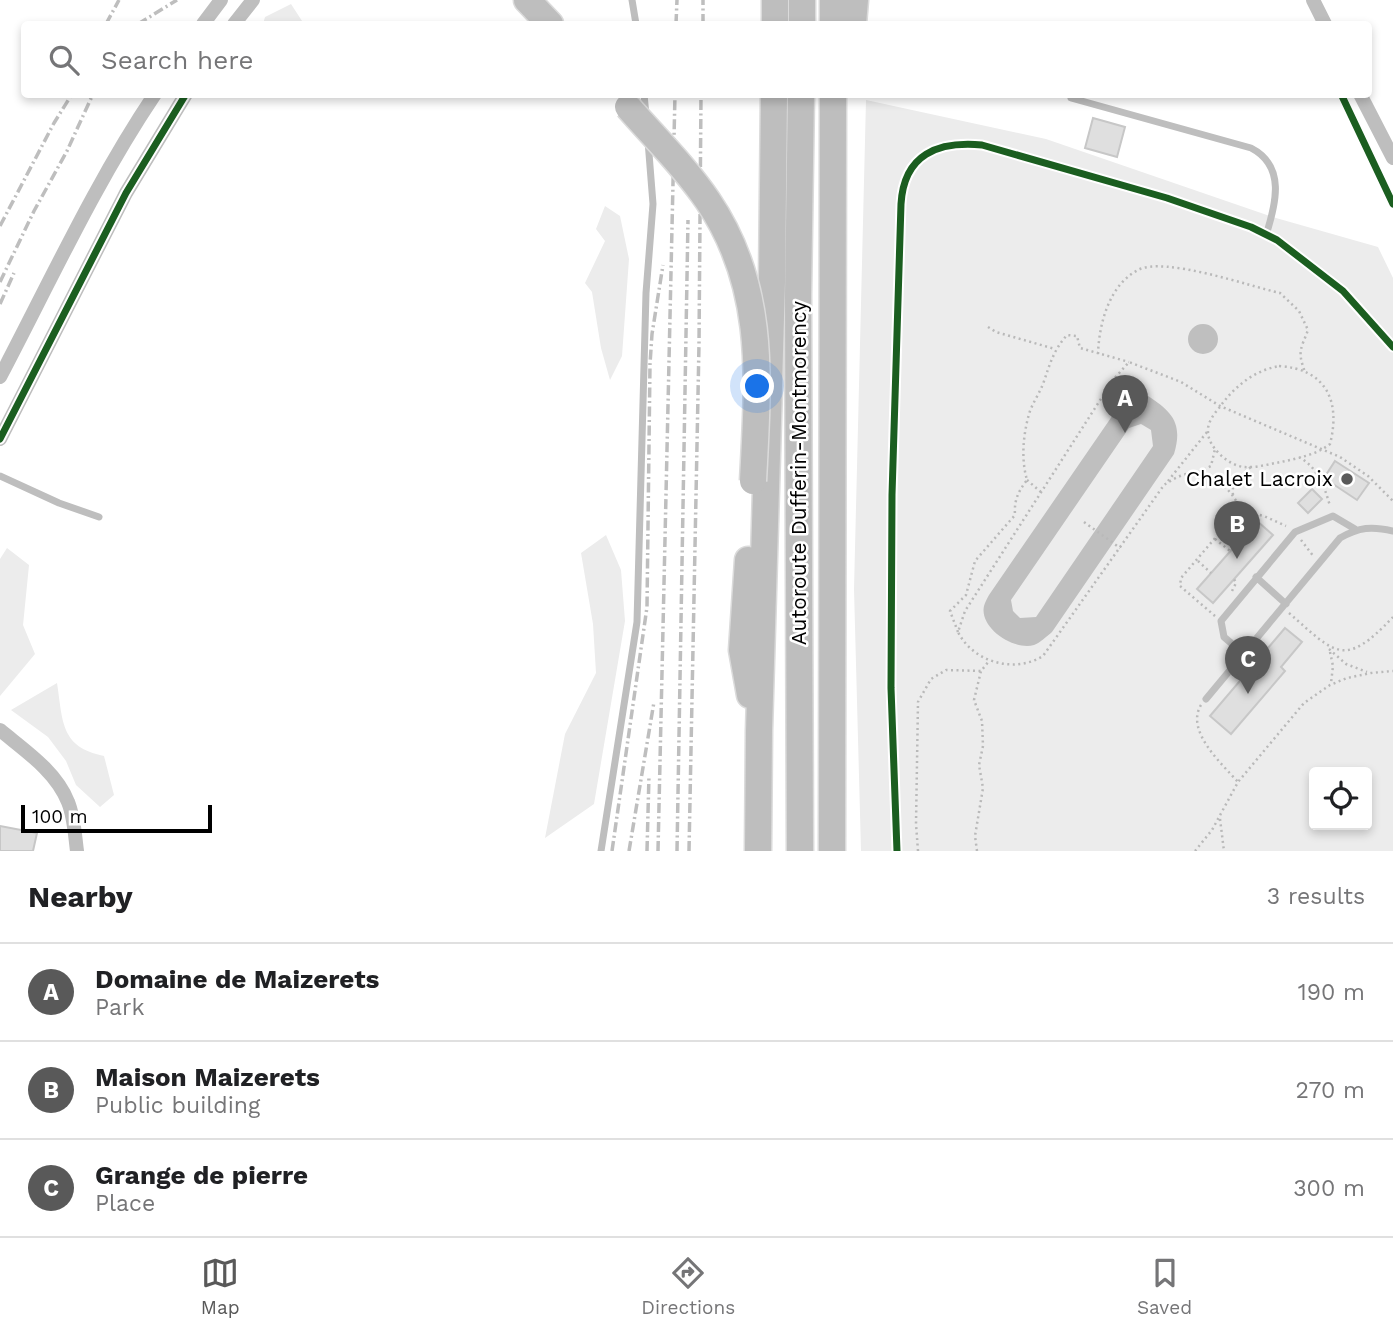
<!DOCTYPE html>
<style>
:root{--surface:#fff;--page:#f2f2f2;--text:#202124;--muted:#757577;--line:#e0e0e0;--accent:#595959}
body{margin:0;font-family:"Work Sans",sans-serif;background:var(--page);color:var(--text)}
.controls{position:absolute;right:21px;bottom:21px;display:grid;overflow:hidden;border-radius:7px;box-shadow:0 4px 10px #0003}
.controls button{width:63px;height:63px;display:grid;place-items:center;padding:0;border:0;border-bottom:2px solid var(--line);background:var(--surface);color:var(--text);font:35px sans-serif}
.scale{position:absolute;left:21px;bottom:18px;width:191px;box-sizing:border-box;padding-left:7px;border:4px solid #000;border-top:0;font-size:19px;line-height:24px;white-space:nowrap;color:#000;-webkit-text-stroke:5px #fff;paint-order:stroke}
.you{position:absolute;left:758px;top:387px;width:24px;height:24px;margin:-18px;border:5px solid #fff;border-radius:50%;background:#1a73e8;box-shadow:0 0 0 10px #1a73e833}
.badge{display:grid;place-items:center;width:46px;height:46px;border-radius:50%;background:var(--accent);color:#fff;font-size:23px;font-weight:700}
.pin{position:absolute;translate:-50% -58px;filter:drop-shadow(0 2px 4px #0008)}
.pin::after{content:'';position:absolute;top:37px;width:24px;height:21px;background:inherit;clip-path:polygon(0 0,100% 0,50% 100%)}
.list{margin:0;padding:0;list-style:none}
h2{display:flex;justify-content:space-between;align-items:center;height:91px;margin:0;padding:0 28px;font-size:30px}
h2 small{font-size:23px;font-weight:400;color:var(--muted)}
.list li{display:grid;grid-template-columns:46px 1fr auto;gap:21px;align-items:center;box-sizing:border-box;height:98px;padding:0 28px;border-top:2px solid var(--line)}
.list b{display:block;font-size:26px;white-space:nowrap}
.list p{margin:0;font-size:23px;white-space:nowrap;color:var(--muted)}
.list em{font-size:23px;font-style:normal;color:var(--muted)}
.icon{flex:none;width:38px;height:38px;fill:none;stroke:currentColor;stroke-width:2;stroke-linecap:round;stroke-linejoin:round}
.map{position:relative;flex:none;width:1393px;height:851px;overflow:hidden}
.search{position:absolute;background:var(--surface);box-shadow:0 4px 10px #0003;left:21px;right:21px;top:21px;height:77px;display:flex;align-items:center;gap:18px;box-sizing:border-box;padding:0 24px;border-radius:7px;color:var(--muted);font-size:26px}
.sheet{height:385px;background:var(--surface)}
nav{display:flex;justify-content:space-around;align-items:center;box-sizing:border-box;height:98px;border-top:2px solid var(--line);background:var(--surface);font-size:19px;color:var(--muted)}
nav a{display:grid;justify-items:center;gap:4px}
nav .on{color:var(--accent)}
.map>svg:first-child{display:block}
</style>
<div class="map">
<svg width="1393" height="851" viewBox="0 0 1393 851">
<rect width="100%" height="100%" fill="#fff"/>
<!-- green -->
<path fill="#ececec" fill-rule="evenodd" d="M291,4l13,20h-41l2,-7z
M866,100l180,39 230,79 102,29 15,31v573h-532l-7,-262zM1314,772h53v53h-53z
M605,206l15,10 9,43 -7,97 -12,24 -9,-32 -9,-56 -7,-9 20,-42 -9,-12z
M606,535l15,35 4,51 -31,183 -49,34 20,-104 31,-61 -3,-49 -12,-71z
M7,548l22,17 -6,60 12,29 -35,42v-137z
M57,683c6,38 3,64 47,73l10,39 -14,12 -24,-22 -10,-24 -18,-24 -37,-27z"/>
<!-- water -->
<path fill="#bfbfbf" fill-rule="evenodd" d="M1188 339a15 15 0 1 1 30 0a15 15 0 1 1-30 0Z
M1148,396c25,16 35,28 26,58l-122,178c-5,4 -12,11 -18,13 -20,6 -55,-17 -50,-39 1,-4 3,-7 5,-11l128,-186 10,-8zM1141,424l10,6 2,16 -117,171 -16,1 -7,-7 -2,-11 118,-172z"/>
<!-- building -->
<path fill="#dfdfdf" stroke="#c7c7c7" stroke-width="2" d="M1093,118l32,9 -8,30 -32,-9z
M1335,461l34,22 -12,17 -33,-22z
M1312,489l10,10 -14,14 -10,-10z
M1257,521l16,14 -60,68 -16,-14z
M1285,628l17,14 -21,25 4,4 -54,63 -21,-18z
M0,826l37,7 -4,18h-33z"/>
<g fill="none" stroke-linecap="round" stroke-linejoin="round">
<defs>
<path id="highway" d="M527,0l23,24
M775,24v-24
M802,24v-24
M833,24v-24
M853,24l2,-24
M748,560l-6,90 8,45
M758,851l1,-120 13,-449 2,-188
M800,851l-2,-556 3,-201
M832,851l1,-757"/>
</defs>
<!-- highway casing -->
<use href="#highway" stroke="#dbdbdb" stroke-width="29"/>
<!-- path -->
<path stroke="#b9b9b9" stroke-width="2.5" stroke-dasharray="2 3.5" stroke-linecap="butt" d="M988,327l8,5 59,17
M1098,354c1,-30 11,-69 40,-84 26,-14 111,16 142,23l19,18 9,19c-7,19 -11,21 -3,42
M1279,366c47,3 62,35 51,78 -14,11 -32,14 -49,18 -12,2 -25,6 -37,5 -15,-1 -36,-20 -36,-35 -1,-9 6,-18 11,-24 15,-21 34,-37 60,-42z
M1299,457c19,11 25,28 31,49
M1199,472l12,-6 4,-17
M1027,480l15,13
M1168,481l39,-49
M1233,495c-2,-14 8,-21 18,-28
M1084,522l36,26
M1250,529l-9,-9c2,-19 -21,-43 -41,-47 -12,-2 -26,5 -36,12l-121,171c-29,18 -70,6 -85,-24l7,-21 148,-231 16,-18 52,20 39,24 120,51 28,19 25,25
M1215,539l15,12
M1301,540l13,17
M1198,561l13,12
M1232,591l4,-8 -2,-4
M1289,613c47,41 55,56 104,4
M1215,616l-35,-30 1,-8 58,-68 25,6 22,10
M958,632l-8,-21 16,-16 9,-34 40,-46c-1,-15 3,-23 12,-35 -6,-21 -4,-44 2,-66 3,-10 10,-20 14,-30 7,-20 10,-33 24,-49l10,1 3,12 49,14
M1329,649l17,15 21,8
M1330,652l3,14 -2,17
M1201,705c-16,26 21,59 37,77
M1220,819l4,32
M918,851l-2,-27 2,-122 13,-23 15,-9 35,1 8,-10
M977,851l-2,-15 8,-48 -4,-23 4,-19 -1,-25 -8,-21 7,-29
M1195,851l17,-21 26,-48 66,-79 26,-18 17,-7 24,-5 22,-2"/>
<!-- lane -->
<path stroke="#bebebe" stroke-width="7" d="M632,0l4,24
M644,94l2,21
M1071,98l180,50c35,18 25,56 15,87
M0,476l59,27 40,14
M1256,577l30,27
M1244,654l-20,-17 -3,-16 74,-89 38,-16 22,13
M1206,699l134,-161c19,-11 32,-12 53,-7
M601,851l36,-229 9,-329 7,-89 -5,-63"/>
<!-- street -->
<path stroke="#bebebe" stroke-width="14" d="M1313,0l12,24
M203,24l18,-24
M234,24l19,-24
M1360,94l33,64
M0,377c50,-95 95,-194 155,-283
M0,439l126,-246 60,-99
M0,730c24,20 56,41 68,72 6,14 7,34 9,49"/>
<!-- highway -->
<use href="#highway" stroke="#bebebe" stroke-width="26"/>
<!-- rail -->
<path stroke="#bebebe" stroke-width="3.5" stroke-dasharray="10 3.5 2 3.5" stroke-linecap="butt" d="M106,24l13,-24
M138,24l39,-24
M676,24l1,-24
M703,24v-24
M0,226l54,-103 18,-29
M0,282l34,-71 33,-60 26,-57
M0,304l14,-31
M612,851l35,-244 3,-243 2,-30 11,-69
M629,851l25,-149
M647,851l2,-76
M658,851l17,-757
M677,851l11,-631
M689,851l10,-507 2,-250"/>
<defs>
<path id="highway-bridge" d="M628,107c27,31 57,60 80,94 59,87 50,180 45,280"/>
</defs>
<!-- highway-bridge casing -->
<use href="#highway-bridge" stroke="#dbdbdb" stroke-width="29" stroke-linecap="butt"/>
<!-- highway-bridge -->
<use href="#highway-bridge" stroke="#bebebe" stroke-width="26"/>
<defs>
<path id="cycleway" d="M1341,94l52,110
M0,439l126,-246 60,-99
M897,851l-6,-163 1,-193 9,-291c3,-50 37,-63 81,-59l185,53 84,29 26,13 66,51 50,56"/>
</defs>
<!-- cycleway casing -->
<use href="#cycleway" stroke="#fff" stroke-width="11"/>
<!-- cycleway -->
<use href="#cycleway" stroke="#1b5e20" stroke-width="7"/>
</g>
<!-- markers -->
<circle fill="#595959" stroke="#fff" stroke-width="2.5" cx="1347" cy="479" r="7"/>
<g text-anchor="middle" stroke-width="5" stroke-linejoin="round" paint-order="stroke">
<!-- street labels -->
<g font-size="21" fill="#000" stroke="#fff">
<text transform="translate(799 473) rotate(-90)" y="7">Autoroute Dufferin-Montmorency</text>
</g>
<!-- poi labels -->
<g font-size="21" fill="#000" stroke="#fff" text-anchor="end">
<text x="1333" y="486">Chalet Lacroix</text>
</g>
</g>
</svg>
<div class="controls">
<button><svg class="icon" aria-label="locate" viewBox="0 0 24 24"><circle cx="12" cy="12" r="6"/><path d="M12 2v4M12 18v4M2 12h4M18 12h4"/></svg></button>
</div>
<div class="scale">100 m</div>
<div class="you"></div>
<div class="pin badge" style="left:1125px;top:433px">A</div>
<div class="pin badge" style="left:1237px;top:559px">B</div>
<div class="pin badge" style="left:1248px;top:694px">C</div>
<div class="search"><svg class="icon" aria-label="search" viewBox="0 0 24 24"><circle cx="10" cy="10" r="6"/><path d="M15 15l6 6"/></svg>Search here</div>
</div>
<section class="sheet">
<h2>Nearby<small>3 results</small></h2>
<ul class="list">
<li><span class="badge">A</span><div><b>Domaine de Maizerets</b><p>Park</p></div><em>190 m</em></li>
<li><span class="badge">B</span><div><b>Maison Maizerets</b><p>Public building</p></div><em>270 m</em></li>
<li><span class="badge">C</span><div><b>Grange de pierre</b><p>Place</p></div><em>300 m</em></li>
</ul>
</section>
<nav>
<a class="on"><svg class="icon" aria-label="map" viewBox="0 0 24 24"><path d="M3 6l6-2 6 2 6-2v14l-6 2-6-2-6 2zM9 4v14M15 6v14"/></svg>Map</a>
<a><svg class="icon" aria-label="directions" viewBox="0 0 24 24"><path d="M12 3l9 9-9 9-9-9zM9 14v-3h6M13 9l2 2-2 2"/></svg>Directions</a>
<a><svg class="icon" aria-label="saved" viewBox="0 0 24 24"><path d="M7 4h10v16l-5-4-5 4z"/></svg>Saved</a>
</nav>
